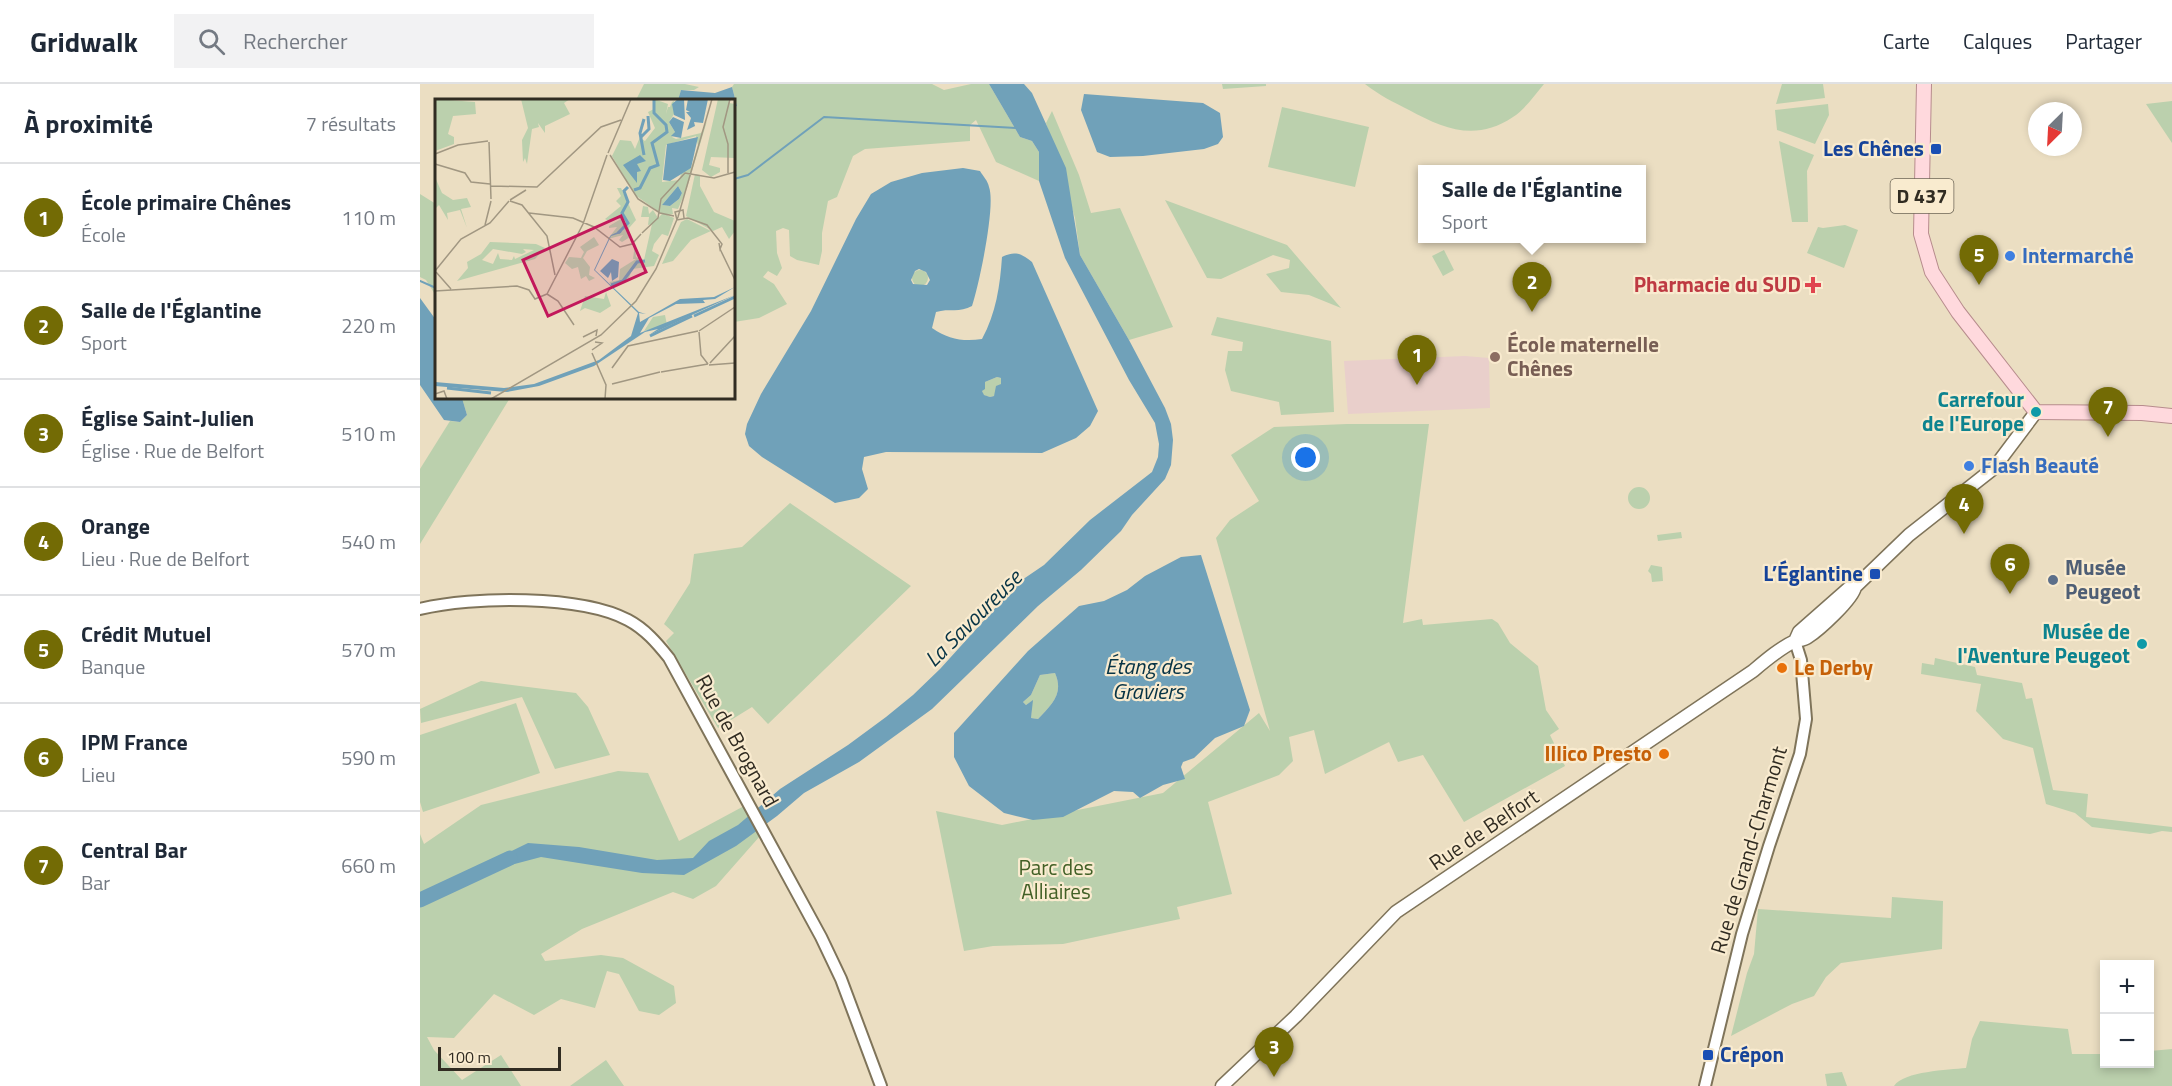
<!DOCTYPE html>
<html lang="fr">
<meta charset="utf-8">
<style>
:root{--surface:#fff;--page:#f2f2f3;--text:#1f2937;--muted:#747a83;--line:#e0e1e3;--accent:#736b05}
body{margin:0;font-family:"Titillium Web",sans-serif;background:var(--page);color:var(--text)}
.controls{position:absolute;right:18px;bottom:18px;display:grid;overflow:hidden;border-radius:0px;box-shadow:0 3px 9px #0003}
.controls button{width:54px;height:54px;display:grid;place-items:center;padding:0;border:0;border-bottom:2px solid var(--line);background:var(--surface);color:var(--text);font:30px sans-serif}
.compass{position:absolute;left:1608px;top:18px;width:54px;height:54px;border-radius:50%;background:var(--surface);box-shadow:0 3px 9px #0003;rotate:204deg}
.scale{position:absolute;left:18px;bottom:15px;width:123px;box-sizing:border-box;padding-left:6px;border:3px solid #312c22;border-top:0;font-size:16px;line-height:21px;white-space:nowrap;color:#312c22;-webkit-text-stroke:4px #f9ebcf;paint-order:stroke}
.you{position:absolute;left:886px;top:374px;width:21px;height:21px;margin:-15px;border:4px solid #fff;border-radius:50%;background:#1a73e8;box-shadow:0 0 0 9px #1a73e833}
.badge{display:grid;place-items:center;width:39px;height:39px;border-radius:50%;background:var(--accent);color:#fff;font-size:20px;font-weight:700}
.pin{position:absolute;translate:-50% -50px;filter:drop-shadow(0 2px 3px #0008)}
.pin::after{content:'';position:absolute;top:32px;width:21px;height:18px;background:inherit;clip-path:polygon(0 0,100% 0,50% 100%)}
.popup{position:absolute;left:998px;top:81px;width:228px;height:78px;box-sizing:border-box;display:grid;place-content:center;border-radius:0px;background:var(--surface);filter:drop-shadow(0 2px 4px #0005);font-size:20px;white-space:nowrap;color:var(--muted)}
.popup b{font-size:22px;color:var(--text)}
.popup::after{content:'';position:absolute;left:50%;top:100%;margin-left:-12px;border:12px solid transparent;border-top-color:var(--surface)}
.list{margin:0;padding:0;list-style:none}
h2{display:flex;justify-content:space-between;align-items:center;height:78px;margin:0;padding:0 24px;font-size:26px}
h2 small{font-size:20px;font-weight:400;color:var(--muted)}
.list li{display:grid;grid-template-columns:39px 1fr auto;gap:18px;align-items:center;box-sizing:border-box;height:108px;padding:0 24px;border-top:2px solid var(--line)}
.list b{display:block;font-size:22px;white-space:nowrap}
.list p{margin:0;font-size:20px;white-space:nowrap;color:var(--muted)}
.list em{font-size:20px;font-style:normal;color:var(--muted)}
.icon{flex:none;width:33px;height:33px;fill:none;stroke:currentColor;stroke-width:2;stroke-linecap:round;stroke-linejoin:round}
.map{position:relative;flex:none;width:1752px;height:1002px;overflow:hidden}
header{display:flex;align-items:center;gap:36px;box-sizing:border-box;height:84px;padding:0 30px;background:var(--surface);border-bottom:2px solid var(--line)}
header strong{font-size:28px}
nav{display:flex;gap:33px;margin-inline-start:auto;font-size:21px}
.search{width:420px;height:54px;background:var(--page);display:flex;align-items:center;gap:15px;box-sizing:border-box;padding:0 21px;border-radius:0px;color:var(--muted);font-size:22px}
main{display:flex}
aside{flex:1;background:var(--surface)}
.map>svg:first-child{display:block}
</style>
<header>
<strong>Gridwalk</strong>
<div class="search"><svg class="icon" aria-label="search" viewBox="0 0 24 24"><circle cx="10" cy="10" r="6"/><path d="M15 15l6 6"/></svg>Rechercher</div>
<nav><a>Carte</a><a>Calques</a><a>Partager</a></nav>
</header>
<main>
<aside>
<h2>À proximité<small>7 résultats</small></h2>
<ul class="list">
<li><span class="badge">1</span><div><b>École primaire Chênes</b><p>École</p></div><em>110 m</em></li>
<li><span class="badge">2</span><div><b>Salle de l'Églantine</b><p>Sport</p></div><em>220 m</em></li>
<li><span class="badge">3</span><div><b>Église Saint-Julien</b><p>Église · Rue de Belfort</p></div><em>510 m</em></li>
<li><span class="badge">4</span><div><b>Orange</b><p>Lieu · Rue de Belfort</p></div><em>540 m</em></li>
<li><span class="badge">5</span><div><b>Crédit Mutuel</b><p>Banque</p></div><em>570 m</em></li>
<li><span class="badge">6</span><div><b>IPM France</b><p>Lieu</p></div><em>590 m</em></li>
<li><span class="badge">7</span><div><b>Central Bar</b><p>Bar</p></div><em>660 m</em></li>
</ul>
</aside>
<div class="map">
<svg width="1752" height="1002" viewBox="0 0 1752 1002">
<rect width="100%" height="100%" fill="#ebdec2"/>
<!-- education -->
<path fill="#e9cfcb" d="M1045,272l24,2 1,50 -142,6 -4,-53z"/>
<!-- green -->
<path fill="#bbd0ad" d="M224,0h41l14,3 -5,3h-13l-3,10h-42z
M314,0h198l12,6 27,-6h18l31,53 12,4 7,11v29l-43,-19 -20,-42 -6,5v16l-105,8 -12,7 -16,41 -9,4 -6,32v18l-3,14 -22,-5 -7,-4 -1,-26 -6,-2 -7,3 1,22 5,15 -5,8 -9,-5 -5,6 11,7 13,20 -28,14 -25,4v-213l3,-3 -5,-19z
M802,0h44v2l-43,3z
M945,0h179c-9,11 -19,25 -31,33 -37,25 -69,12 -104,-7 -16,-8 -30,-15 -44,-26z
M1362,0h41l2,14 -49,6z
M1752,17v42l-26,-39z
M1408,20l1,11 -14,29 -38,-14 -2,-20z
M862,23l87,20 -14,60 -87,-20z
M632,27l27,64 12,38 29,-5 53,119 -44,13 -49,-85 -5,-37 -29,-95z
M1359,57l35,14 -7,16 1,51h-16z
M0,110l16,10v92l-10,-16 -6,-3z
M745,116l122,45 54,63 -32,-13 -28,-3 -15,-18 23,-6 1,-8 -17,-5 -52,24 -14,-1z
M1425,141l13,5 -14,38 -37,-15 11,-26 5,1z
M1024,166l10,20 -11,6 -11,-20z
M492 194a8 8 0 1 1 16 0a8 8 0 1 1-16 0Z
M797,233l114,24 3,71 -53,3 -2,-13 -48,-11 -6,-21 3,-19h14l1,-9 -32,-7z
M577,293l4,1v6l-7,12 -4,1 -7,-2 -1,-4 3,-9z
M42,314h48l-90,146v-75l30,-48 10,1 7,-7z
M927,340h82l-26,199 19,-4 1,6 69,-6 6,4 12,20 28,23 8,44 13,19 -9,6 15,31 -101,56 -41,-67 -25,7 -9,-20 -64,32 -11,-44 -25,7 4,24 -14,14 -71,27 24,92 -55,13 3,12 -117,25 -70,2 -29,5 -28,-140 66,14 161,-32 96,-80 11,18 -54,-193 14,-18 29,-19 -28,-46 43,-28z
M1208 414a11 11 0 1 1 22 0a11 11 0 1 1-22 0Z
M370,419l121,83 -143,138 -16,-17 -34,21 -52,-87 8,-8 -10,-9 26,-41 4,-29 48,-7z
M1261,448l1,6 -24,3 -1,-6z
M1231,481l11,2 1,14 -11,1 -1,-8 -3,-3z
M1515,574l40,9 2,8 45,8 4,16 6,-1 21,92 35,4 -2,23 86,10v5l-10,-1 -12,3 -58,-7 -17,-14 -29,-9 -13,-56 -30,-9 -27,-28 5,-27 -60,-10 1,-11 12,2z
M635,589c9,21 -3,31 -17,46l-7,-1 1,-17 -6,4 -3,-3 8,-7 9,-20z
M61,597l95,12 12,14 22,48 -55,14 -33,-72 -101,26 -1,-14z
M96,619l24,70 -117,39 -3,-10v-67z
M198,687l30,2 31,68 65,-35 16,30 -44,50 -23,13 -20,-7 -91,37 -41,25 4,7 56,-6 22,3 51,28 2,17 -17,12 -20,-4 -20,-37 -12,-3 -12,37 -34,-9 -27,16 -40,-21 -40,44 -27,-1 7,13 28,30 39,-25 20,31h-101v-252l4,10 57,-39z
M1472,813l51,4 -1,48 -101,14 -15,14 -12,19 -22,8 -61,32 16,-63 7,-19 4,-45 133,9z
M1560,937l88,8 4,25h32v10h46v-13l22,-2v37h-278c10,-15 54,-16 72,-18l6,-29z
M186,976l18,26h-54z
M1422,988l5,14h-20l-2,-12z"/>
<!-- water -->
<path fill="#70a1b9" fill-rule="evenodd" d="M569,0h35l8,9 34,75 14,87 49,85 36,68 6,16 2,16 -2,25 -6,14 -33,36 -11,16 -40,39 -43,36 -106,103 -73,53 -55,31 -27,23 -41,30 -52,29 -42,-2 -101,-16 -49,13 1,-10 35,-17 51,4 78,13 36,-2 16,-17 29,-16 42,-36 68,-44 38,-28 27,-22 27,-26 79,-87 25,-17 46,-45 62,-48 6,-15 1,-13 -4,-21 -26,-43 -64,-122 -26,-77v-29l-7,-11 -12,-4z
M312,3l5,19 -3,2v-8h-56l3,-10 34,3z
M664,10l119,9 17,10 3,24 -5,7 -14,5 -61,7 -33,1 -13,-5 -16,-42z
M543,84l17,3c3,5 8,10 9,16 7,18 -10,98 -17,119 -12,7 -23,2 -36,6l-4,16c16,11 31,14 50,11 14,-26 18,-53 20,-82 13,-7 20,-3 30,5l66,149 -8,15 -14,12 -34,15 -156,-1 -22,5 -2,12 6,20 -9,9 -24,5 -73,-46 -13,-11 -4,-12 2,-10 14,-30 50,-83 45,-92 15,-25 20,-12 31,-9zM499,185l7,3 4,8 -3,5 -14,-1 -2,-4 4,-9zM577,293l4,1v6l-5,2 -2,10 -4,1 -6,-2 -2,-4 3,-2v-7z
M0,214l16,22v78h26l5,17 -7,7 -16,-2 -24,-35z
M781,471l49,155 -6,16 -29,12 -21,20 -11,4 -2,5 4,12 -22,6 -23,13 -7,-6 -19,-1 -51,26 -30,3 -29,-7 -35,-27 -15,-29v-24l74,-82 51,-45 25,-5 23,-11 18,-14 36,-19zM635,589c9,21 -3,31 -17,46l-7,-1 2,-18 -7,5 -3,-3 8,-7 9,-20z"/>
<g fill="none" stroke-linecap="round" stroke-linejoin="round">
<!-- stream -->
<path stroke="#70a1b9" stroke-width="2" d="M314,95l14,-4 76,-58 192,11
M0,197l16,7"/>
<!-- river -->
<path stroke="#70a1b9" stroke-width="15" d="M0,816l90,-42"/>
<defs>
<path id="tertiary" d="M0,525c52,-13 161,-14 208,11 17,9 29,23 41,38l152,279 20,42 40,107
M1285,1002l37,-152 27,-88 31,-92 6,-35 -5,-59 -6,-19"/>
<path id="secondary" d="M1375,557l4,-9 50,-44 6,-1
M802,1002l74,-70 100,-104 357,-241c13,-11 27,-23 42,-30 4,-1 9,-1 13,-4 11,-7 45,-38 47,-50l54,-52 85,-67 42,-56"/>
<path id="primary" d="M1504,0l-3,150 11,38 26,40 78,100
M1616,328l106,1 30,3"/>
</defs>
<!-- tertiary casing -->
<use href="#tertiary" stroke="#7f745a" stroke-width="14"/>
<!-- secondary casing -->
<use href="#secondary" stroke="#7f745a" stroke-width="15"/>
<!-- primary casing -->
<use href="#primary" stroke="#b78c8d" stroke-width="16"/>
<!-- tertiary -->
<use href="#tertiary" stroke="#fff" stroke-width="10"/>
<!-- secondary -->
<use href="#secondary" stroke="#fff" stroke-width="12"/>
<!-- primary -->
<use href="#primary" stroke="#ffd9dd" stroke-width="14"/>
</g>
<!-- markers -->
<g fill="#1a4fb4" stroke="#f9ebcf" stroke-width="2">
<rect x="1510" y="59" width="12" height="12" rx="3"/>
<rect x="1449" y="484" width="12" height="12" rx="3"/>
<rect x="1282" y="965" width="12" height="12" rx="3"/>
</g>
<g fill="#3f7fe0" stroke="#f9ebcf" stroke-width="2">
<circle cx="1590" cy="172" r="6"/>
<circle cx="1549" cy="382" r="6"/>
</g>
<path fill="#e0444e" stroke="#f9ebcf" stroke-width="2" d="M1390 192h6v6h6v6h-6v6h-6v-6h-6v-6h6z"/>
<circle fill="#8d6e63" stroke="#f9ebcf" stroke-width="2" cx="1075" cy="273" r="6"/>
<g fill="#0f9aa8" stroke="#f9ebcf" stroke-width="2">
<circle cx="1616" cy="328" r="6"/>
<circle cx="1722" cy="560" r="6"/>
</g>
<circle fill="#5c6f8a" stroke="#f9ebcf" stroke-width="2" cx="1633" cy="496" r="6"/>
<g fill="#e8710a" stroke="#f9ebcf" stroke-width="2">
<circle cx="1362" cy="584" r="6"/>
<circle cx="1244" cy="670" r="6"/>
</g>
<g text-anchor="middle" stroke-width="4.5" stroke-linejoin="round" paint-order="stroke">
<!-- shield labels -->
<rect fill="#f9ebcf" stroke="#6d6556" stroke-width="1.5" x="1470.5" y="95" width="63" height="34" rx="4.5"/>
<g font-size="20" font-weight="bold" fill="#312c22">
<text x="1502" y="119">D 437</text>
</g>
<!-- transit labels -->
<g font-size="21" font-weight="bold" fill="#164399" stroke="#f9ebcf" text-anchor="end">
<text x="1504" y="72">Les Chênes</text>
<text x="1443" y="497">L’Églantine</text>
<text x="1300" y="978" text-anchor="start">Crépon</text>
</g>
<!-- shop labels -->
<g font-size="21" font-weight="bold" fill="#366cbe" stroke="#f9ebcf" text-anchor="start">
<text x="1602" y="179">Intermarché</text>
<text x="1561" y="389">Flash Beauté</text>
</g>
<!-- health labels -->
<g font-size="21" font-weight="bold" fill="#be3a42" stroke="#f9ebcf" text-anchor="end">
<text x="1381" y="208">Pharmacie du SUD</text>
</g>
<!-- education labels -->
<g font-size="21" font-weight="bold" fill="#785e54" stroke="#f9ebcf" text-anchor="start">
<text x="1087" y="268">École maternelle<tspan x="1087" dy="24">Chênes</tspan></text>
</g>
<!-- culture labels -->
<g font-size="21" font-weight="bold" fill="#0d838f" stroke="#f9ebcf" text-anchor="end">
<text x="1604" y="323">Carrefour<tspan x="1604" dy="24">de l'Europe</tspan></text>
<text x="1710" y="555">Musée de<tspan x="1710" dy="24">l'Aventure Peugeot</tspan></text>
</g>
<!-- service labels -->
<g font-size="21" font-weight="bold" fill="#4e5e75" stroke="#f9ebcf" text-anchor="start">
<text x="1645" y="491">Musée<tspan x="1645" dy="24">Peugeot</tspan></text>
</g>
<!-- food labels -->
<g font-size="21" font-weight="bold" fill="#c56008" stroke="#f9ebcf" text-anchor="start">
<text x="1374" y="591">Le Derby</text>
<text x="1232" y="677" text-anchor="end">Illico Presto</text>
</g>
<!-- street labels -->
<g font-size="21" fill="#312c22" stroke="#f9ebcf">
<text transform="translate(317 657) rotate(61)" y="7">Rue de Brognard</text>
<text transform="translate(1064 746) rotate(-34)" y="7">Rue de Belfort</text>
<text transform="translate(1329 766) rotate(-73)" y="7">Rue de Grand-Charmont</text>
</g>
<!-- park labels -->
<g font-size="21" fill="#426026" stroke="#f9ebcf">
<text x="636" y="791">Parc des<tspan x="636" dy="24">Alliaires</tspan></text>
</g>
<!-- water labels -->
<g font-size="22" font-style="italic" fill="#063345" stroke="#f9ebcf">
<text transform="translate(553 534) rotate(-45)" y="8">La Savoureuse</text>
<text x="728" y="590">Étang des<tspan x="728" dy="25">Graviers</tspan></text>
</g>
</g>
<!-- overview -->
<g transform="translate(15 15)">
<rect width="300" height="300" fill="#ebdec2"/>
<path d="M1,0l39,3 1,12 -23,2 -5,18 6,3v7l-19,7zM86,0h49l-6,4 6,11 -25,12v7l-7,-10 1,4 -7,2 -5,35 -2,-6 -2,4 -1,-22 6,-12zM219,0l14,5 -2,10 2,-7h2l2,-5 2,-1v13l-5,8 6,10 -3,5 4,2 25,-6 6,-12 -20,67 -9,21 -6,-1 1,6 -6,1 7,3 -6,18 -6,-2 -8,10 -2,7 7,4 -5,11 -22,3 -4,12 -14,6 -5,-5 10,-2 1,-11 16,-10h-3l2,-15 1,13 8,3 8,-36 -4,1 1,-8h-8l2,-11 5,1 1,7 4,-4 5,8 4,-4 -27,-19 -23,-39 8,-16 11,1 4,8 5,-12 5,-5 -3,7 3,2 10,-13 -7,-16 6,-3zM261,37l2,10 -7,22 -9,4 -3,8 -17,2 4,-37zM243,87l4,7 -3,6 -9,7 -8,-1zM283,0h12l-1,4 6,1v54l-24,-1 -2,8 11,3v4l-9,5 -9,-7zM260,75l5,1v11l14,26 21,9v10l-6,8 -7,-12 -9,4 -27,-15zM0,78l7,16 11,7 14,-2 4,9 -10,2 6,19 -7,-18 -13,3 1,7 -9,-15 -4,4zM182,89h4l7,15 -6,10 6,-10 8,17 -7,8 1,9 -8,5 -3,-2 4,-5 -15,4 9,-12 -8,1v-2l12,-7 -7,-1 -3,4 -6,-3 16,-13 -5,-5 5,-5zM252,120l24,12 -20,9 -18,21 -11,3 19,-42zM159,138l5,8 -12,6 -4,7 7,9 -1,8 6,3 -6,3 -3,-5 -5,3 -3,-12 -6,2 -7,-6 4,-6 12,1 3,-6 -4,-5zM55,143l46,2 9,4 -10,11 -78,22 11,-13 -1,-6 14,-8zM58,150l29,5 4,-2 -3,-3 11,1 -19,9 -1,-3 -2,4 -12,-1 -2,-6 -5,11 -11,-4zM171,193l5,14 -11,7 -15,-5 -5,3 5,-15 19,3zM230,216l2,10 -23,6 9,-14z" fill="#bbd0ad" fill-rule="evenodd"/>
<path d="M243,0h6l1,21 -11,-5 -2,-11zM253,0h20l-5,24 -9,-1 1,4 -8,4 4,-12 -5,-6h4l-4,-2zM238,18l11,5 -3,16 -10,-2 4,-4 -6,-10zM263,38l-7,31 -21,13 -7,-1 4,-36zM205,56l6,6 -9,3 4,7 -4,1v11l-14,-18zM243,87l4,7 -3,6 -9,7 -8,-1zM187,131l-1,3 -10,3 -16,34 44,42 7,2 -7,-1 1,9 40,-23 34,-2 21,-10 -20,12 -12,1 2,3 -29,1 -27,14 -9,15 95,-38 -86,40 9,-6 -13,3 -51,34 -55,20 -32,6 -72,-6v-4l69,6 30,-4 65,-24 32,-24 7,-23 -44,-43 15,-32 2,-3zM177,160l7,3 -1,15 -6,4 -1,-9 -3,6 -8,-7z" fill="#70a1b9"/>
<path fill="none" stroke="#70a1b9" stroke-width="3" d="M209,20l-4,14 4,22M206,38l8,-8 -1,-13M199,91l6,-2 10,-20 8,-3 -6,-22 15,-11 -1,-7 -12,-12v-14M183,134l10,-10 -6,-10 6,-11 -4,-11 4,-4M176,186l12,-4 14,-19 8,-1M259,217l41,-19M215,237l42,-20M12,289l44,5"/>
<path fill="none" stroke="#a19782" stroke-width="1.5" d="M54,43l2,57M173,54l23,-54M0,55l23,-9 30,-4M175,56l28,44 22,14 14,3M0,65l30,9 6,9 19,2M293,74v-29l-5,-17 7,-28M56,87l46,1 64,-60 20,-7M75,101l16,-10M75,102l12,4 25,31 8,39M94,114l44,5 21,9 26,20 12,-3 9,-10M249,119l-1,-8 -8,2 2,8 11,-2 19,7 15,19 -2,5 -1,-6M50,126l6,-24M207,134l16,-15 3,-19 24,-26 29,5 21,-6M285,150l15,31M0,172l26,-32 29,-16 19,-22M1,173l15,17M0,192l82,-5 12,4 6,9 12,-5M112,195l36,-70 24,-69M112,195l11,7 16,24M264,232l36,-24M264,233l2,23 7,9M148,238l14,-7 -1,6M157,251l10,-7 -7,-1M157,254l14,32 -1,14M275,264l25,-27M274,266l26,-2M177,269l16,-22 70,-15M226,273l47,-8M177,285l48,-12M0,295l9,-3 3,8M56,300l110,-64 35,-34 20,-32 22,-52 34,-118"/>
<path fill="#c2185b" fill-opacity="0.15" stroke="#c2185b" stroke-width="3" d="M186,117l25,56 -98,44 -25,-56z"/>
<rect width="300" height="300" fill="none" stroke="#312c22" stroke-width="3"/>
</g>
</svg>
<div class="controls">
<button>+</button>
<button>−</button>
</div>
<svg class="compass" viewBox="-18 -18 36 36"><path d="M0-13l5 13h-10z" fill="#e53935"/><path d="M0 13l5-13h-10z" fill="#747a83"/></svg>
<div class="scale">100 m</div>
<div class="you"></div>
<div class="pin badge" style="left:997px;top:301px">1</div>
<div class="pin badge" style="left:1112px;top:228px">2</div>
<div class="popup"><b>Salle de l'Églantine</b>Sport</div>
<div class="pin badge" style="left:854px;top:993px">3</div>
<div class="pin badge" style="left:1544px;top:450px">4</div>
<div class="pin badge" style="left:1559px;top:201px">5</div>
<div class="pin badge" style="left:1590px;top:510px">6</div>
<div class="pin badge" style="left:1688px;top:353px">7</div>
</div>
</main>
